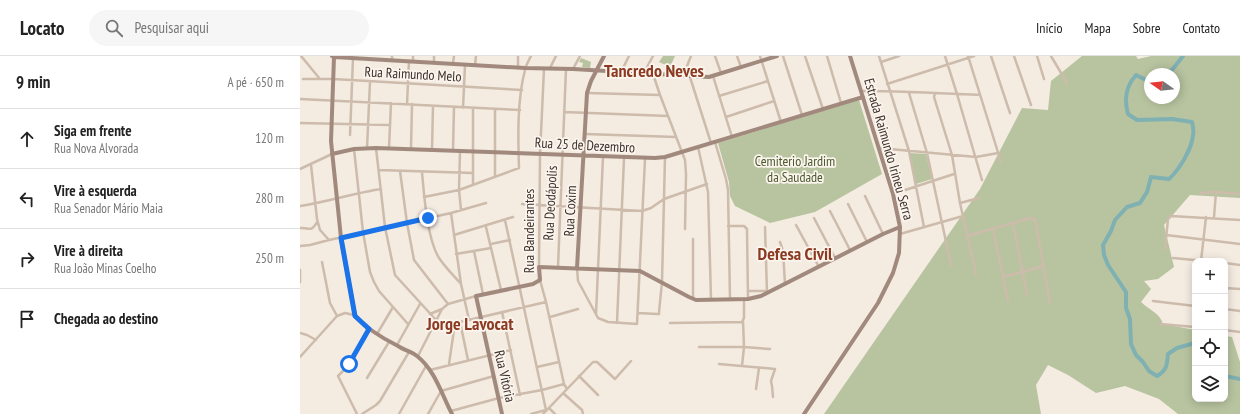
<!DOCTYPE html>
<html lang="pt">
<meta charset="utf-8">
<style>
:root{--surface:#fff;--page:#f6f6f6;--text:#222;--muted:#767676;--line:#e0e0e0}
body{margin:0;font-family:"PT Sans Narrow",sans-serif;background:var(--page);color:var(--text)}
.controls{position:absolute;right:12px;bottom:12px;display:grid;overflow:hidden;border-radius:8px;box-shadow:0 2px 10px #0003}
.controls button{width:36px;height:36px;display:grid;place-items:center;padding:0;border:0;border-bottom:1px solid var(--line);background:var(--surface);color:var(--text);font:20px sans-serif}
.compass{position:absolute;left:844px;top:12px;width:36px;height:36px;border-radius:50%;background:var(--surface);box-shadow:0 2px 10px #0003;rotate:284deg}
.stop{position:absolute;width:12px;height:12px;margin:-9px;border:3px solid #1a73e8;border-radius:50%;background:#fff}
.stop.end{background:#1a73e8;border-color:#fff;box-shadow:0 1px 4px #0008}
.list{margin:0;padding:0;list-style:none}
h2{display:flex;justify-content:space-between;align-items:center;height:52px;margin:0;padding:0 16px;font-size:17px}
h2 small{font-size:13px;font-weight:400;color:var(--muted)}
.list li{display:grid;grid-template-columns:26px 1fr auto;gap:12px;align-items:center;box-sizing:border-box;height:60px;padding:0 16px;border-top:1px solid var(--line)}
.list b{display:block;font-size:15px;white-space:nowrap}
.list p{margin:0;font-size:13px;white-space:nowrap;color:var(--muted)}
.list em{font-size:13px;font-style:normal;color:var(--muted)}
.icon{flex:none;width:22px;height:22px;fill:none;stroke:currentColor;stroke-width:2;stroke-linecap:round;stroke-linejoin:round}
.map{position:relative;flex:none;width:940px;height:358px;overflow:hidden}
header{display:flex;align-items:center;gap:24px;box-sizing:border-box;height:56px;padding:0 20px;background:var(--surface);border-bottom:1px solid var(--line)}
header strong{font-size:19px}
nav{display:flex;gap:22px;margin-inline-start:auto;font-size:14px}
.search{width:280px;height:36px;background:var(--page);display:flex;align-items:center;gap:10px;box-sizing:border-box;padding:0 14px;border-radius:22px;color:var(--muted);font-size:15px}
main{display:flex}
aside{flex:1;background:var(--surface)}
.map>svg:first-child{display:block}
</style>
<header>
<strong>Locato</strong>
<div class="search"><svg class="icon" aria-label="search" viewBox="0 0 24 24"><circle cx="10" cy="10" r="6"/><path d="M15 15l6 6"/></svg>Pesquisar aqui</div>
<nav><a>Início</a><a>Mapa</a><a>Sobre</a><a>Contato</a></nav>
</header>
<main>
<aside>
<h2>9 min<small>A pé · 650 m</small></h2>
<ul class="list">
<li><svg class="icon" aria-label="ahead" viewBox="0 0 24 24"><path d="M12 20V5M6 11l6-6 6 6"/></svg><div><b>Siga em frente</b><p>Rua Nova Alvorada</p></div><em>120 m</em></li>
<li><svg class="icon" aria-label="left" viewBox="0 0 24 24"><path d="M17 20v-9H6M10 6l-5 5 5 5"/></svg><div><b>Vire à esquerda</b><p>Rua Senador Mário Maia</p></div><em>280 m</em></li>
<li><svg class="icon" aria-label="right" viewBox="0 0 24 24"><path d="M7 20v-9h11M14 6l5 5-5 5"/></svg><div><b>Vire à direita</b><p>Rua João Minas Coelho</p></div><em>250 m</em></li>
<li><svg class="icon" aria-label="arrive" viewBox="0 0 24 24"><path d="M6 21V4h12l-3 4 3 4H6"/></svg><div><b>Chegada ao destino</b></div></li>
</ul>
</aside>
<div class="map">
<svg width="940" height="358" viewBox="0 0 940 358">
<rect width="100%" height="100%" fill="#f4ebe1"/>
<!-- green -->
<path fill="#b8c4a0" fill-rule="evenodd" d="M363,0h12l-5,11 -11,-5z
M782,0h54l2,3 13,-3h89v142l-50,-3 -26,30 10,42 -16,12 -14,2 7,8 -10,13c8,8 19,11 22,22l32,6v69h30v-63l7,1 8,25v52h-62l-19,-15 -34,-13 -29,7 -28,-18 -20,-10 -12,20 5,29h-217l156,-225 42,-81 26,2 3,-29zM850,18h24v24h-24v-15l-5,-1h5z
M281,2l10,4 -1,6 -8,-1 1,-4 -4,-1z
M559,44l23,74 -67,38 -45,11 -35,-17 -5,-10 -1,-14 -11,-39z
M610,97l16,1 6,25 -16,5z"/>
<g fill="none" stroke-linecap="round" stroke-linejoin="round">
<!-- river -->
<path stroke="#7fb0b2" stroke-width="4" d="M863,18l9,-4 11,-14
M850,26l-14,-7c-10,11 -12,25 -8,39l9,6 35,-1 20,3c1,4 2,9 1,13 -1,14 -14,35 -24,44l-18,-2 -4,15 -7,11 -13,4 -12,13 -4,11 -8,14 1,10 4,10 18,27v16l4,11 1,25 5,11 7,7 6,9 8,5c10,-6 10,-11 11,-22l9,-6 18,-5
M925,320l15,3"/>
<!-- street -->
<path stroke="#cdbbac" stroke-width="2.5" d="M1,0l19,23
M391,0l-4,10 2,8 22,69
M415,0l6,17
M437,0l4,11
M460,0l21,66
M483,0l19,59
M505,0l18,53
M527,0l14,47
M579,0l30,95 15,76
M645,0l12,38 25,86
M668,0l33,106
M691,0l19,57
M714,0l17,49
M737,0l7,23
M751,0l16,27
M92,4v-4
M113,5v-5
M134,6v-6
M581,6l18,-6
M153,7l1,-7
M175,9l1,-9
M218,11v-11
M250,12l6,-12
M273,13l7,-13
M321,16l8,-16
M344,17l9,-17
M353,18l7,21 25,65 1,14 -1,55
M413,20l19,61
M3,23h30l189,11
M587,28l87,-28
M561,35c40,0 79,2 119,4
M287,37l73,2
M609,37l18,60 24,112
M635,37l-1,4 18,58 8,48 16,72
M419,40l49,-15
M0,43l220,11
M107,48l2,-43
M163,52l2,-43
M173,52v77
M195,53v67
M264,56l104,4
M426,61l48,-16
M0,67l90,2
M285,78l91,3
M50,79l3,-77
M415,86l11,37 2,11 2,109
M398,91l10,45 3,107
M67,92l3,-66
M76,92l9,79 10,48 41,45
M89,92l2,-45
M579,92l97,9 22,-4
M54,93l9,83 7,40 4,10 5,9 29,33
M111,93l1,-45
M132,94l1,-44
M153,94l1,-43
M160,95l-1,39 2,20
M11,109l6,54 3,11 9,10
M0,113l32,-15
M79,114l94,3
M100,115l7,52 7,37 34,44
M122,116c2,22 5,67 17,86 6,9 15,18 22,26
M901,137l15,-1 24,2
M593,138l61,-20
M565,140l18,38
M124,141l35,-7 60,-22c-1,-30 -2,-68 6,-98 1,-5 4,-10 6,-14
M660,147l19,-5
M222,148l120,7 9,-3 13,-9 43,-15
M548,148l19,38
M0,150c27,-4 54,-13 81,-17
M530,155l20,39
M151,157l10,71 8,36
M914,161l2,-25
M514,162l21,40
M205,164l41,190 -15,4
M713,167l14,72
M496,169l23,42
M428,170h16l3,3 1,70
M186,171l15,63
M465,171l2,66
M0,172c9,-1 11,5 17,-6
M693,173l15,72
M600,178l63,-18
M154,179l59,-18
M866,179l74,9
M667,180l63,-18 5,1 15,84
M480,186l3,9 2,33
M191,188l19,-4
M0,190l10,-1 19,-5 122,-27 35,-10
M865,193l3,-30 3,-3 69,4
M174,195l9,43
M156,198l35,-6
M873,202l32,3
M901,205l5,-44
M22,206l8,41 7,13
M925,207l15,2
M239,211l1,-113 4,-85
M258,211l8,-198
M277,212l1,13 20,37 10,4 29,2 8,-165
M0,214v12
M703,221l41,-11
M240,224l6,22 18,82 3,5
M925,232l15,1
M448,235h18
M393,243v-60
M853,245l42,5
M925,253l15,2
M202,256l18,83
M338,257l19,1h2v-2l3,-30 3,-125
M130,258l12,-5 6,-5 28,-8
M296,258l7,-157
M250,261l28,-8
M160,266l8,38
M317,267l7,-165
M370,267l72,-1 2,-4v-19
M860,268l35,3
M134,270l26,-4 86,-20
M894,270l1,-11
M925,274l15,2
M0,277l7,2 9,5
M77,278l16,-27
M97,289l23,-41
M399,291h45l26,2
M118,300l24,-47
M0,301l37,-41 8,-3 9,2
M149,308l6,-41
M419,308l56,5 -4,12 1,5 1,11
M442,310l2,-19 -1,-26
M237,311l22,-5
M130,314l81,-20
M279,320l19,19
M67,322l22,-36
M456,333l3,-21
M263,337l19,17 1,4
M249,352l6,6
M151,355l48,-13 43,-8 22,-6
M57,358l-19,-38 10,-10 21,-37
M62,358l14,-9 4,-4 29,-49
M99,358l27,-48
M128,358l13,-23 53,-15
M243,358l50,-52h4l18,17 16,-18"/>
<!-- secondary -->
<path stroke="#a18a7d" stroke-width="4" d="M32,0l2,1 191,11 48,1 136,8 68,-21
M34,1l-3,84 10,97 14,78c12,13 27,22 43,30 6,4 14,6 19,10 18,14 25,39 35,58
M32,98l22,-5 22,-1 279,10 10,-1 198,-60
M277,212l10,-175 4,-12 13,-25
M202,358l-26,-118 57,-12 7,-4 -1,-13 101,4 49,26 7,3 52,-1 13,-3 122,-62 17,-7
M504,358l74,-111 15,-30 6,-20 1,-26 -7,-33 -43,-138"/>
</g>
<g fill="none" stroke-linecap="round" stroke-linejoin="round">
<!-- route -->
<path stroke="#1a73e8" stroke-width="5" d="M49,308l20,-35 -14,-13 -14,-78 87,-20"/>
</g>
<g text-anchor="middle" stroke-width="3.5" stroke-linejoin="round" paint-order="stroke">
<!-- street labels -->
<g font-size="14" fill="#3b302b" stroke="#fbf5ee">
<text transform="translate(113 18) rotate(3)" y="5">Rua Raimundo Melo</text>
<text transform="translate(285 89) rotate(3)" y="5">Rua 25 de Dezembro</text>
<text transform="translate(589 93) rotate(74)" y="5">Estrada Raimundo Irineu Serra</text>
<text transform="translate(250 147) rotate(-87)" y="5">Rua Deodápolis</text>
<text transform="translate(270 155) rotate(-87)" y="5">Rua Coxim</text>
<text transform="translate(229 175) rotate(-90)" y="5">Rua Bandeirantes</text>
<text transform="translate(205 320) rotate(77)" y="5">Rua Vitória</text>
</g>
<!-- park labels -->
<g font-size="14" fill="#4a5a2e" stroke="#fbf5ee">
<text x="495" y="110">Cemiterio Jardim<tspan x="495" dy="16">da Saudade</tspan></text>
</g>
<!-- district labels -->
<g font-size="18" font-weight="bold" fill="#8c3b22" stroke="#fbf5ee">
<text x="354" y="21">Tancredo Neves</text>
<text x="495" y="204">Defesa Civil</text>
<text x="170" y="274">Jorge Lavocat</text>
</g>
</g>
</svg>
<div class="controls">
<button>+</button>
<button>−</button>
<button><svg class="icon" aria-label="locate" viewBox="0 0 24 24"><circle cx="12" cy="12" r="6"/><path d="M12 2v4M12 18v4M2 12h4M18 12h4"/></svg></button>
<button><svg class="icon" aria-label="layers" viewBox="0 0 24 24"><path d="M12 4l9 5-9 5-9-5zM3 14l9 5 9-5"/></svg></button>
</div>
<svg class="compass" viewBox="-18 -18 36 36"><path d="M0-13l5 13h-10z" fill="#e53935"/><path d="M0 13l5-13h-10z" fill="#767676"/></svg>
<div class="stop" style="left:49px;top:308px"></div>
<div class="stop end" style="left:128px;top:162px"></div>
</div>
</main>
